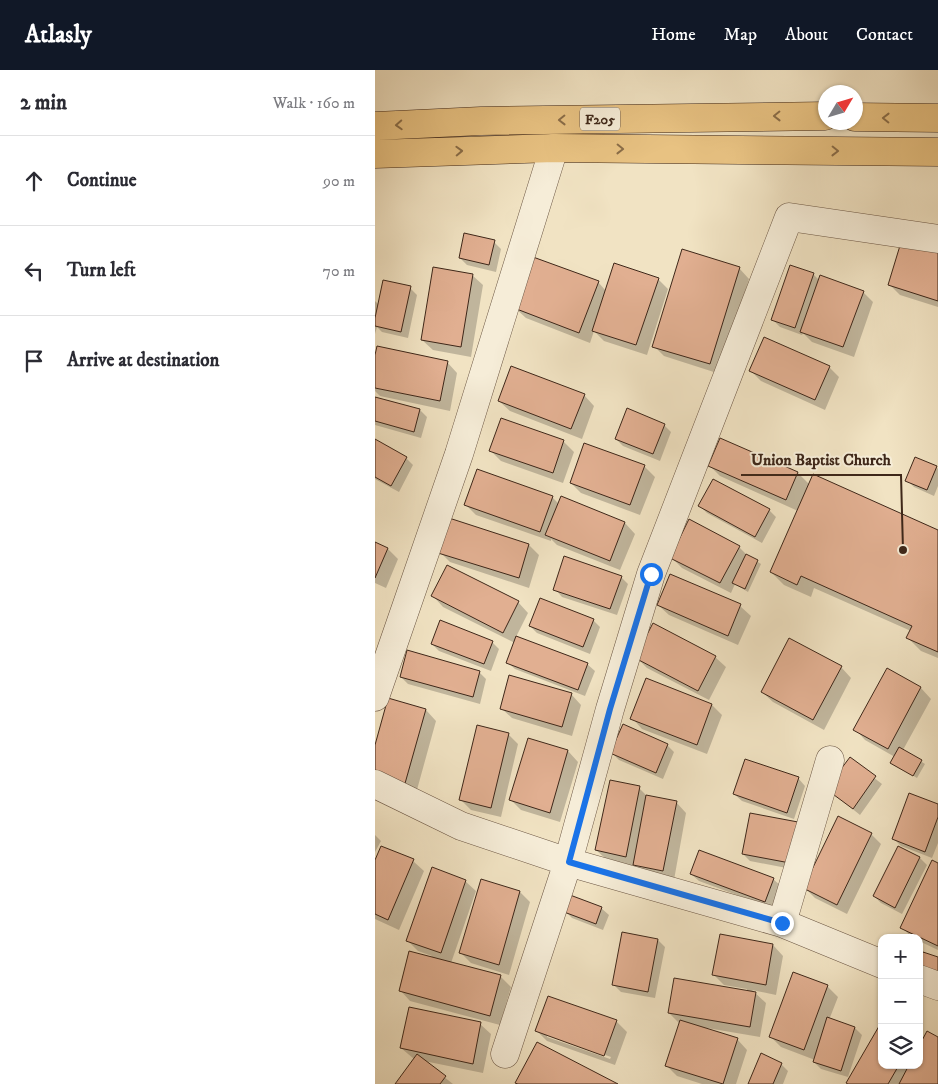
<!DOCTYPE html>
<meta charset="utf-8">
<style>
:root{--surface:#fff;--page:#f7f7f7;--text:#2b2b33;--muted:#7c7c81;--line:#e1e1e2;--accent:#111827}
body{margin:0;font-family:"IM FELL DW Pica",serif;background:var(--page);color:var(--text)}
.controls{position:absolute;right:15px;bottom:15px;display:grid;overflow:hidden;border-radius:10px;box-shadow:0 1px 4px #0004}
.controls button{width:45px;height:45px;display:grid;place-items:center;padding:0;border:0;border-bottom:1px solid var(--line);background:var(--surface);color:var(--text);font:25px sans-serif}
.compass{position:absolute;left:443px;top:15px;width:45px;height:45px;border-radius:50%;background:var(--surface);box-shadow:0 1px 4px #0004;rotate:52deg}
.stop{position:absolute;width:15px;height:15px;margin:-11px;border:4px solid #1a73e8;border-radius:50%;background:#fff}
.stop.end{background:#1a73e8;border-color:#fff;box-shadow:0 1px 5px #0008}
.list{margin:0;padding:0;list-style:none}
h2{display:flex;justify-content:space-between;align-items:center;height:65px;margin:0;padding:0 20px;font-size:21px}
h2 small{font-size:16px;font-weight:400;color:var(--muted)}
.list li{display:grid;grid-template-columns:32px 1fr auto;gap:15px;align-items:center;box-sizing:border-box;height:90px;padding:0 20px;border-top:1px solid var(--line)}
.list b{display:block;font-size:19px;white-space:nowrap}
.list em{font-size:16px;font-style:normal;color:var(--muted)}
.icon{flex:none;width:28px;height:28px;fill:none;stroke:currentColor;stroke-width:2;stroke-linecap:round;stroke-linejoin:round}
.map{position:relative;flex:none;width:563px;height:1014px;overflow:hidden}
header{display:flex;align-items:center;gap:30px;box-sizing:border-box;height:70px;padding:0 25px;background:var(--accent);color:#fff}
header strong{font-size:24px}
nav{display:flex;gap:28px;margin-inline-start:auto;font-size:18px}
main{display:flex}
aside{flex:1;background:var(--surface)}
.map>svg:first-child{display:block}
</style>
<header>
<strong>Atlasly</strong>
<nav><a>Home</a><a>Map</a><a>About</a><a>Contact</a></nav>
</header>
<main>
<aside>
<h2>2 min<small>Walk · 160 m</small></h2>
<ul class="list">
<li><svg class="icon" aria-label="ahead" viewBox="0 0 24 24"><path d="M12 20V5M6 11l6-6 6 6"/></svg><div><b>Continue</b></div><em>90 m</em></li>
<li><svg class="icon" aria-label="left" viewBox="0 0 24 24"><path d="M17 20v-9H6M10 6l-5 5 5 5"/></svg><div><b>Turn left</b></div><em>70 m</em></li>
<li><svg class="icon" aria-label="arrive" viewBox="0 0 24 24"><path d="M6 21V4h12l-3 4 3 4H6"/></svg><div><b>Arrive at destination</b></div></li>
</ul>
</aside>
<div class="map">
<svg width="563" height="1014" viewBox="0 0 563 1014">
<rect width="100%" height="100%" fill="#f1e3c3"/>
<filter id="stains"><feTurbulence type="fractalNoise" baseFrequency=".004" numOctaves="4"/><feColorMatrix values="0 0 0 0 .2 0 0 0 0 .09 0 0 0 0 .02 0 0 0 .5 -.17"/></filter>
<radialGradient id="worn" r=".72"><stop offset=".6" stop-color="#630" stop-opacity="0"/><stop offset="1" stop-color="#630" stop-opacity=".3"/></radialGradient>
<!-- shadow -->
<path fill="#0003" fill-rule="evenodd" d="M119,172l7,7 -5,23 -29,-7 -7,-7z
M563,182v55l-38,-12 -10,-10z
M364,198l10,11 -29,95 -56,-18 -10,-10z
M438,204l6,6 44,12 10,10 -19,55 -42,-15 -9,-9 -1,2 -22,-8 -7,-7z
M97,205l11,10 -12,72 -38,-7 -11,-10z
M283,209l10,10 -21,66 -43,-14 -10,-10 -4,12 -64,-25 -11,-10 83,-26 8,9z
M35,218l7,7 -9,43 -26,-6 -5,-5 -2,7v-33l4,4z
M0,291l72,1 10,11 -7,38 -70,-15 -5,-5z
M454,297l10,10 -14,33 -64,-29 -10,-10z
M209,325l10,11 -12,33 -72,-28 -11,-10z
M0,328l45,12 7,7 -6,21 -46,-13z
M289,355l7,7 -11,29 -37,-15 -7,-7z
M0,371l31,17 7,7 -14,27 -24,-13z
M188,371l11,11 -11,31 -62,-22 -10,-10z
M269,396l11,11 -15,38 -59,-22 -10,-10z
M335,396l88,7 12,12 128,47v126l-17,-7 -13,-13 3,-7 -97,-43 -3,9 -27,-12 -13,-13 27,-61 -78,-35z
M561,397l2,2v17l-4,10 -20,-9 -7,-7z
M177,427l7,7 3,-7 63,26 10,11 -15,36 -63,-25 -6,-6v2l-75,-26 -10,-10z
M325,436l69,4 7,7 -14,26 -55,-30z
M75,450l79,25 10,10 -10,33 -79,-26 -10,-10z
M0,473l13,6 10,10 -12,29 -11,-5z
M364,477l9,9 13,8 -13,28 -13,-8 -4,9 -49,-25 -11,-11z
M295,506l70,30 11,10 -13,29 -69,-30 -11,-10z
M246,507l7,7 -11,31 -55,-18 -7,-8z
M58,526l85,6 10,11 -12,24 71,27 8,7 -10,25 -70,-27 -8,-7 8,-19 -72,-36z
M218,550l7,7 -10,27 -53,-21 -7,-7z
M117,572l7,7 -8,22 -52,-20 -7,-7z
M340,587l11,10 -17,33 -62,-32 -10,-10z
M466,597l10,11 -27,52 -51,-28 -11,-10z
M513,600l33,18 10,11 -28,51 22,14 -8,14 -25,-15 3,-6 -30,-17 -10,-11z
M104,602l7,7 -6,25 -72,-20 -7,-7z
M272,610l65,25 10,10 -15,39 -65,-25 -10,-11z
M196,624l10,11 -9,31 -60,-18 -11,-10z
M14,630l37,10 10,11 -21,76 -40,-47z
M133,664l10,10 -17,73 -30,-7 -10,-10z
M154,669l39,12 10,11 -18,60 -39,-12 -10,-10z
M292,675l7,7 -11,27 -44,-19 -7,-7z
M475,689l32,25 -22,31 -32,-26z
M423,708l7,8 -11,33 -52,-18 -8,-7z
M264,718l9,9 28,5 10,11 -12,67 -30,-5 -8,-8 -29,-7 -11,-10z
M563,735v38l-6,15 -31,-12 -7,-7z
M376,745l46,55 -47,-9 -7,-7z
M496,764l10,10 -34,70 -32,-16 -10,-10z
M0,765l6,6 -6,11z
M7,777l31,14 11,10 -25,59 -24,-11v-55z
M524,778l21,10 7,7 -25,49 -21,-11 -7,-7z
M563,794v86l-19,-9v-3h-7l-10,-11z
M316,804l82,5 8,7 -9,22 -73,-27z
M107,810l38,12 10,10 -21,73 -38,-12 -10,-10z
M90,811l11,10 -25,72 49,13 11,11 -11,38 -90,-24 -10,-11 32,-34 -14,-5 -10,-10z
M226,838l8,7 -6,15 -31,-12 -7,-7z
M283,870l7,7 -10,51 -34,-6 -7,-7z
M398,875l10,11 -7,39 -24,-5 14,13 -6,34 -53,-9 -1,1 31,10 10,11 -11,34h-34l-25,-8 -10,-10 12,-43 -10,-10 78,-22v-2l-23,-4 -11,-11z
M452,916l11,11 -9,23 26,8 7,7 -14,42 -27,-8 -7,-7 1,-2 -34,-13 -11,-11z
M241,951l11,11 -12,33 -68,-24 -10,-10zM172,964l64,23 -1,2 -63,-22z
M105,954l11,10 -8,39 -59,-12 29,23h-57l18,-25 -13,-11z
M563,968v46h-89l33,-19h37v-22l2,2z
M406,994l7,7 -5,13h-34z"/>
<!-- building -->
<path fill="#e1af91" stroke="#3e2719" d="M89,163l31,7 -6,25 -30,-7z
M527,169l36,12v50l-50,-16z
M307,179l58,18 -30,97 -58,-17z
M158,187l66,24 -20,52 -65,-25z
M239,193l45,15 -23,67 -44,-14z
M415,195l24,8 -19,55 -24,-8z
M58,197l40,7 -12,73 -40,-7z
M445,205l44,16 -21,56 -43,-15z
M8,210l28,6 -10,46 -26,-6v-8z
M389,267l66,29 -15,34 -66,-29z
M2,276l71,15 -8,40 -65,-13v-33z
M136,296l74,28 -14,35 -73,-28z
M0,327l45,12 -6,23 -39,-11z
M252,338l38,16 -12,30 -38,-15z
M126,348l63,22 -11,33 -64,-22z
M345,368l78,34 -12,28 -78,-34z
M0,369l32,18 -16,29 -16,-9z
M209,373l61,22 -15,40 -60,-22z
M540,387l22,9 -10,24 -22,-9z
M102,399l76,27 -13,36 -76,-27z
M438,404l125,56v122l-32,-14 6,-12 -111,-50 -4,9 -27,-13z
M338,409l57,30 -15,28 -57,-31z
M186,426l64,26 -15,39 -65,-26z
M74,448l80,26 -10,34 -81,-25z
M314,449l51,27 -20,37 -50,-25z
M0,472l13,6 -13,30z
M371,484l12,6 -13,29 -13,-6z
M189,486l58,20 -12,33 -57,-19z
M72,495l72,36 -16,32 -72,-37z
M295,504l71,30 -13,32 -71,-31z
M165,528l54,21 -11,28 -54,-21z
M65,550l53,21 -9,23 -53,-20z
M278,553l63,33 -18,35 -63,-33z
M141,566l72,27 -10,27 -72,-27z
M414,568l53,28 -29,54 -52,-28z
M32,580l73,21 -7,26 -73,-20z
M512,598l34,19 -33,62 -35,-19z
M134,605l63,18 -10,34 -62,-18z
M271,608l66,26 -15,41 -67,-26z
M13,628l38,11 -22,78 -29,-8v-34z
M248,654l45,20 -12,29 -46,-20z
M102,655l32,8 -18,75 -32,-8z
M153,668l40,12 -18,63 -41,-13z
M524,677l23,13 -9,16 -23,-13z
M475,687l26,19 -23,33 -27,-20z
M370,689l54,18 -12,36 -54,-19z
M235,710l30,6 -14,71 -31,-7z
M534,723l29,11v13l-13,35 -33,-13z
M271,725l31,6 -14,70 -30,-6z
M375,743l48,9 -8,41 -48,-9z
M463,746l34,17 -35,72 -34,-17z
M6,776l33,13 -26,61 -13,-6v-54z
M523,776l22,11 -25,51 -22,-12z
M324,780l75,28 -9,24 -75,-28z
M557,790l6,3v83l-38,-18z
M57,797l34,13 -25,73 -35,-12z
M106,809l39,12 -21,74 -40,-12z
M195,825l32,12 -6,17 -32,-12z
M247,862l36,7 -10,53 -36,-7z
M345,864l53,10 -7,41 -54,-10z
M34,881l92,24 -11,41 -91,-25z
M548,882l15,5v23l-19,-7v-10z
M418,902l35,13 -24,65 -35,-13z
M299,908l82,14 -6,35 -82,-14z
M173,926l69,24 -13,36 -69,-25z
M34,937l72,15 -8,42 -73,-16z
M452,947l28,10 -14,44 -28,-9z
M305,950l58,18 -15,46 -58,-18z
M507,951v44h17l-11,19h-40l-2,-1z
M552,961l11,6v47h-39l10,-19h10v-19z
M162,972l81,42h-100l-3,-1z
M386,983l21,10 -9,21h-25z
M42,984l29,22 -6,8h-45z"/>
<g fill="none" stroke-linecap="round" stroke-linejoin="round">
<defs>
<path id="minor" d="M0,627l84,-243 95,-306
M0,714l86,42 107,36 214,61 100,41
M407,853l48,-163
M544,909l19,7
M130,984l63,-192 42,-153 41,-135 138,-357 149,22"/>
<path id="major" d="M480,47l83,1
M0,56l106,-5 344,-5
M0,84l179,-6 384,4"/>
</defs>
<!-- minor casing -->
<use href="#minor" stroke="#6b5644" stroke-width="29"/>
<!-- major casing -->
<use href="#major" stroke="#3e2719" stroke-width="29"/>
<!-- minor -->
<use href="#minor" stroke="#f6edd8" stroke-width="28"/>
<!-- major -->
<use href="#major" stroke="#e8c282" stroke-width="28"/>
</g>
<!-- one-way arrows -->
<defs><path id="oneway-chevron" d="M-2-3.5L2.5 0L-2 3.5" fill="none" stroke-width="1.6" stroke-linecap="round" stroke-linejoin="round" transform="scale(1.25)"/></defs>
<g stroke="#8a6d48">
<use href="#oneway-chevron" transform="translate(402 46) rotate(179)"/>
<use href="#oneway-chevron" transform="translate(511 48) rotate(-179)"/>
<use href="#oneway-chevron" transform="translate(187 50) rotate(179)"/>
<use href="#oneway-chevron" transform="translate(24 55) rotate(177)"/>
<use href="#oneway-chevron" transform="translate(245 79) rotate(1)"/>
<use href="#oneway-chevron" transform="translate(84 81) rotate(-2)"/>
<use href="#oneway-chevron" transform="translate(460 81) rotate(1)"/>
</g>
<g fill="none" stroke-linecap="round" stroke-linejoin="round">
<!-- route -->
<path stroke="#1a73e8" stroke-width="6" d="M276,504l-41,135 -41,153 213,61"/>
</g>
<g text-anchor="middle" stroke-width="4" stroke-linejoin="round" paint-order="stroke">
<!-- shield labels -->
<rect fill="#f6edd8" stroke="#756252" stroke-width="1" x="205" y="37.5" width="40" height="23" rx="4"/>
<g font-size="14" font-weight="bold" fill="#3e2719">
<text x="225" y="54">F205</text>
</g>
</g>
<!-- callouts -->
<path fill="none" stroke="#3e2719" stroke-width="2" d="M528 480L526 405H366"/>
<circle fill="#3e2719" stroke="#f6edd8" stroke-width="2" cx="528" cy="480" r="5"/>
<g font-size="16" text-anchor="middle" font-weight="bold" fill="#3e2719" stroke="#f6edd8" stroke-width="4" stroke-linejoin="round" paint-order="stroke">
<text x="446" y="395">Union Baptist Church</text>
</g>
<rect width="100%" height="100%" filter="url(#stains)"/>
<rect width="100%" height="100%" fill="url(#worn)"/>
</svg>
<div class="controls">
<button>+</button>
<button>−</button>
<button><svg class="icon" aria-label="layers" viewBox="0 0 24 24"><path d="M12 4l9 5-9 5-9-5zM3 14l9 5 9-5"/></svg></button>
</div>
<svg class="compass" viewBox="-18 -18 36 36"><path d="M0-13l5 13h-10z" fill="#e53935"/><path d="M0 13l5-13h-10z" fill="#7c7c81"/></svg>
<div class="stop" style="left:276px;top:504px"></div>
<div class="stop end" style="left:407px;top:853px"></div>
</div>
</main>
